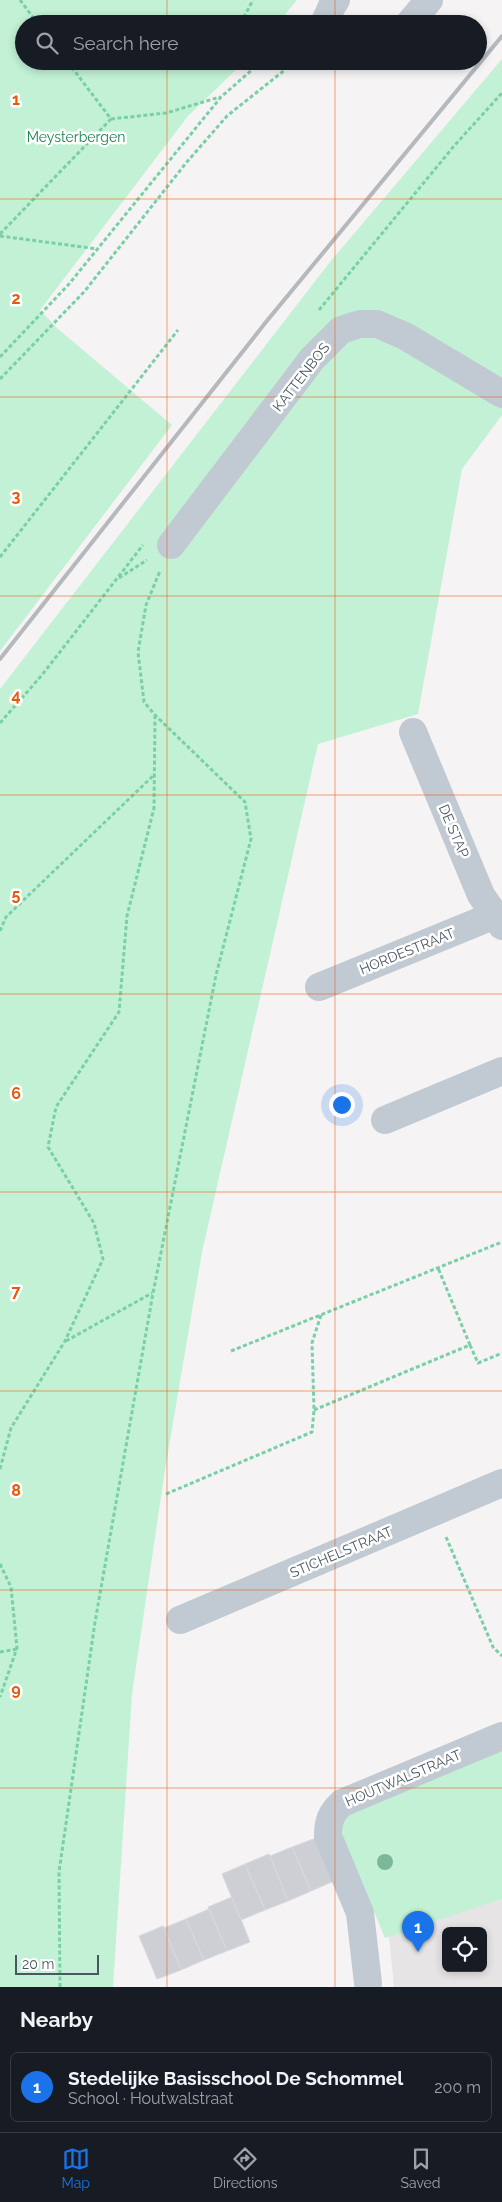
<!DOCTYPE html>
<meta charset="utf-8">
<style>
:root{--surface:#171b24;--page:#20242c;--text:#f1f3f6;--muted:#9ea1a6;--line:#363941;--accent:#1a73e8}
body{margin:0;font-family:Raleway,sans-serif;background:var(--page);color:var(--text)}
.controls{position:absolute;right:15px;bottom:15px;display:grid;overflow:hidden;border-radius:8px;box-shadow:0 2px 8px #0003}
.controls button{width:45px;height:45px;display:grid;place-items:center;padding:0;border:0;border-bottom:1px solid var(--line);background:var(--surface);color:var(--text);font:25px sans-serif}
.scale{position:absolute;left:15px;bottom:12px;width:84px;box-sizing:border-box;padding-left:5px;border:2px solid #4a5661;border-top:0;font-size:14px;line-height:18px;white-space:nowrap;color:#4a5661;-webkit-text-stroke:4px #fff;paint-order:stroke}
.you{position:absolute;left:341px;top:1104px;width:18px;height:18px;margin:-12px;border:4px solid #fff;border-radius:50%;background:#1a73e8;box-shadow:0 0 0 8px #1a73e833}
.badge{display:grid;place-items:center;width:32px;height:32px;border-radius:50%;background:var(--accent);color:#fff;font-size:16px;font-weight:700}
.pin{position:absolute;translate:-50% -41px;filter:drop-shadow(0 1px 2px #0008)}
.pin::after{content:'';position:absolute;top:26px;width:18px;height:15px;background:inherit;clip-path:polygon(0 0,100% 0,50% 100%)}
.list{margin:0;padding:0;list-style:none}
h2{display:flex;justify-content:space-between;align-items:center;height:65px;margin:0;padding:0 20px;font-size:21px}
h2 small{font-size:16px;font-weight:400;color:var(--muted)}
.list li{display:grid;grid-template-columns:32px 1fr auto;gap:15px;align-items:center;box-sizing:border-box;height:70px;margin:0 10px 10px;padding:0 10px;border:1px solid var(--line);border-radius:8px}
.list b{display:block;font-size:19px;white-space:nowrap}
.list p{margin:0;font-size:16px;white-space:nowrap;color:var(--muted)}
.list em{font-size:16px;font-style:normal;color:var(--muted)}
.icon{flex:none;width:28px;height:28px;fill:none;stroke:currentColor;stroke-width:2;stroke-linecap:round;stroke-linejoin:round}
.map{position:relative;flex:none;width:502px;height:1987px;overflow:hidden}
.search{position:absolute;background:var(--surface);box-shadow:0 2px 8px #0003;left:15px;right:15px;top:15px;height:55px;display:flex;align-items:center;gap:12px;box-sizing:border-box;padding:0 18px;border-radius:28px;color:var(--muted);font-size:19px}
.sheet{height:145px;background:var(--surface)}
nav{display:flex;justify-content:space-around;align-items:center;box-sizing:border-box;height:70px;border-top:1px solid var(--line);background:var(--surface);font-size:14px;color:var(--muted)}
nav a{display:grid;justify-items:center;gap:2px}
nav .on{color:var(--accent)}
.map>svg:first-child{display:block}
</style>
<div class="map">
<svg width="502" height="1987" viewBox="0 0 502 1987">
<rect width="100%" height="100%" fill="#f5f3f3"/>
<!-- education -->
<path fill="#e6e4e5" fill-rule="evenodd" d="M502,1899v88h-108l-5,-51zM446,1931h37v37h-37z"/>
<!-- green -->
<path fill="#c3f1d5" d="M0,0h297l-20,24h-253v37h221l-57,55 -148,194 18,19 114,96 -172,226z
M502,59v356l-40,54 -44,245 -100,30 -116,508 -38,224 -32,218 -19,293h-113v-1298l330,-427z
M502,1746v153l-117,39 -42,-101 -2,-11 8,-14z"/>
<!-- building -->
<path fill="#cdcfd5" stroke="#d7d9de" d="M316,1838l18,43 -23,10 -19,-44z
M292,1847l19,44 -23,10 -18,-45z
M269,1854l19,47 -23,9 -20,-46z
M245,1864l20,46 -24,10 -19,-46z
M232,1897l18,45 -23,9 -19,-44z
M209,1909l18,42 -23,9 -18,-41z
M186,1919l18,41 -23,10 -17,-42z
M163,1926l18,44 -24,9 -18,-43z"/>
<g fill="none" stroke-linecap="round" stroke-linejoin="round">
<!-- path -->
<path stroke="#7ad0a6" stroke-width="3" stroke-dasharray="4 2.5" stroke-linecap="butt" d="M20,0l18,24
M247,24l-2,-9 8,-15
M111,119l55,-6 54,-16
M0,234l111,-115 -44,-58
M0,236l98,13
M319,310l135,-164 48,-53
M0,357l69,-73 152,-187 41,-36
M0,379l84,-87 102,-129 41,-47 69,-55
M0,557l178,-227
M119,578l28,-18
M0,723l42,-48 101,-130
M0,931l6,-14 149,-143
M66,1341l86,-48
M470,1345l8,18 24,-10
M231,1351l271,-109
M314,1410l156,-65 -32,-77
M0,1469l11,-41 54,-87 38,-82 -9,-36 -46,-76 8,-40 63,-95 8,-96 27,-108 1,-92
M166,1494l146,-62 2,-22 -2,-67 9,-28
M446,1537l47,110 9,9
M0,1564l11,23 6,61 -17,49
M0,1652l17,-3
M60,1987l-1,-115 36,-250 58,-329 63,-318 35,-136 -6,-37 -90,-87 -11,-13 -6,-50 8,-47 14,-34"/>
<!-- minor -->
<path stroke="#c1cad2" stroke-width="28" d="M324,24l8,-18 4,-6
M409,24l20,-24
M171,545l141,-186 29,-29 19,-6h17l28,12 97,58
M413,732l68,163 21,31
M319,987l176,-72
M385,1120l117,-49
M180,1620l322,-137
M368,1983l-8,-70 -32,-77c0,-15 3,-23 14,-33l160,-67"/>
<!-- rail -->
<path stroke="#b5b8bd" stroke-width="4" d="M0,659l266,-337 236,-286"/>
</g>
<!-- trees -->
<circle fill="#7bb799" cx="385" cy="1862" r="8"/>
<!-- grid -->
<path fill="none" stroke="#e8590c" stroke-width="1" stroke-opacity="0.55" d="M167,0v24M335,0v24M167,61v1926M335,61v1926M0,199h502M0,397h502M0,596h502M0,795h502M0,994h502M0,1192h502M0,1391h502M0,1590h502M0,1788h502"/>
<g text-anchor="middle" stroke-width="5" stroke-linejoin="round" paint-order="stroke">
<!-- park labels -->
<g font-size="14" fill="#17864f" stroke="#fff">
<text x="76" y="142">Meysterbergen</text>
</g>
<!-- street labels -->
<g font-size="14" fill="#4a5661" stroke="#fff">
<text transform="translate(301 377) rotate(-52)" y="5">KATTENBOS</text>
<text transform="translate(454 831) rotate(67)" y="5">DE STAP</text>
<text transform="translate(407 951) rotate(-22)" y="5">HORDESTRAAT</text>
<text transform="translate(341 1552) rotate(-23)" y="5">STICHELSTRAAT</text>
<text transform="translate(403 1778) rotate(-23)" y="5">HOUTWALSTRAAT</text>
</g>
</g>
<g font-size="16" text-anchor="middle" font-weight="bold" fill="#e8590c" stroke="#fff" stroke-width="5" stroke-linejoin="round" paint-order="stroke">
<text x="16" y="105">1</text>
<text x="16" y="304">2</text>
<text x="16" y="502">3</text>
<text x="16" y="701">4</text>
<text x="16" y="900">5</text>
<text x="16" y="1099">6</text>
<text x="16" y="1297">7</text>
<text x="16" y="1496">8</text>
<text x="16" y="1695">9</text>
</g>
</svg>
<div class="controls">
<button><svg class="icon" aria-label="locate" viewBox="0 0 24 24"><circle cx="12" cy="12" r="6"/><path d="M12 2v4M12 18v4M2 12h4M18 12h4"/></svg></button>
</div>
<div class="scale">20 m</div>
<div class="you"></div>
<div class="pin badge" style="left:418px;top:1952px">1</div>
<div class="search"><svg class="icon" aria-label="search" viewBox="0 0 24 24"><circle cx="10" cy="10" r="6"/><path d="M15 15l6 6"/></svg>Search here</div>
</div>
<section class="sheet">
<h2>Nearby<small></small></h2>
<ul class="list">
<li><span class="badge">1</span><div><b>Stedelijke Basisschool De Schommel</b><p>School · Houtwalstraat</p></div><em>200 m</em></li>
</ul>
</section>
<nav>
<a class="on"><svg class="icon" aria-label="map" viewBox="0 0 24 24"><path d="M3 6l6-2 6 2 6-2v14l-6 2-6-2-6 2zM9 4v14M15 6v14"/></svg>Map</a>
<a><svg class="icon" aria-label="directions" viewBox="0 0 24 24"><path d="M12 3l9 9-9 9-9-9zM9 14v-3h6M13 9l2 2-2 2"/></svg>Directions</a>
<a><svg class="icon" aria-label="saved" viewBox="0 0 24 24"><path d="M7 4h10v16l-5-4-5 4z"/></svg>Saved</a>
</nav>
